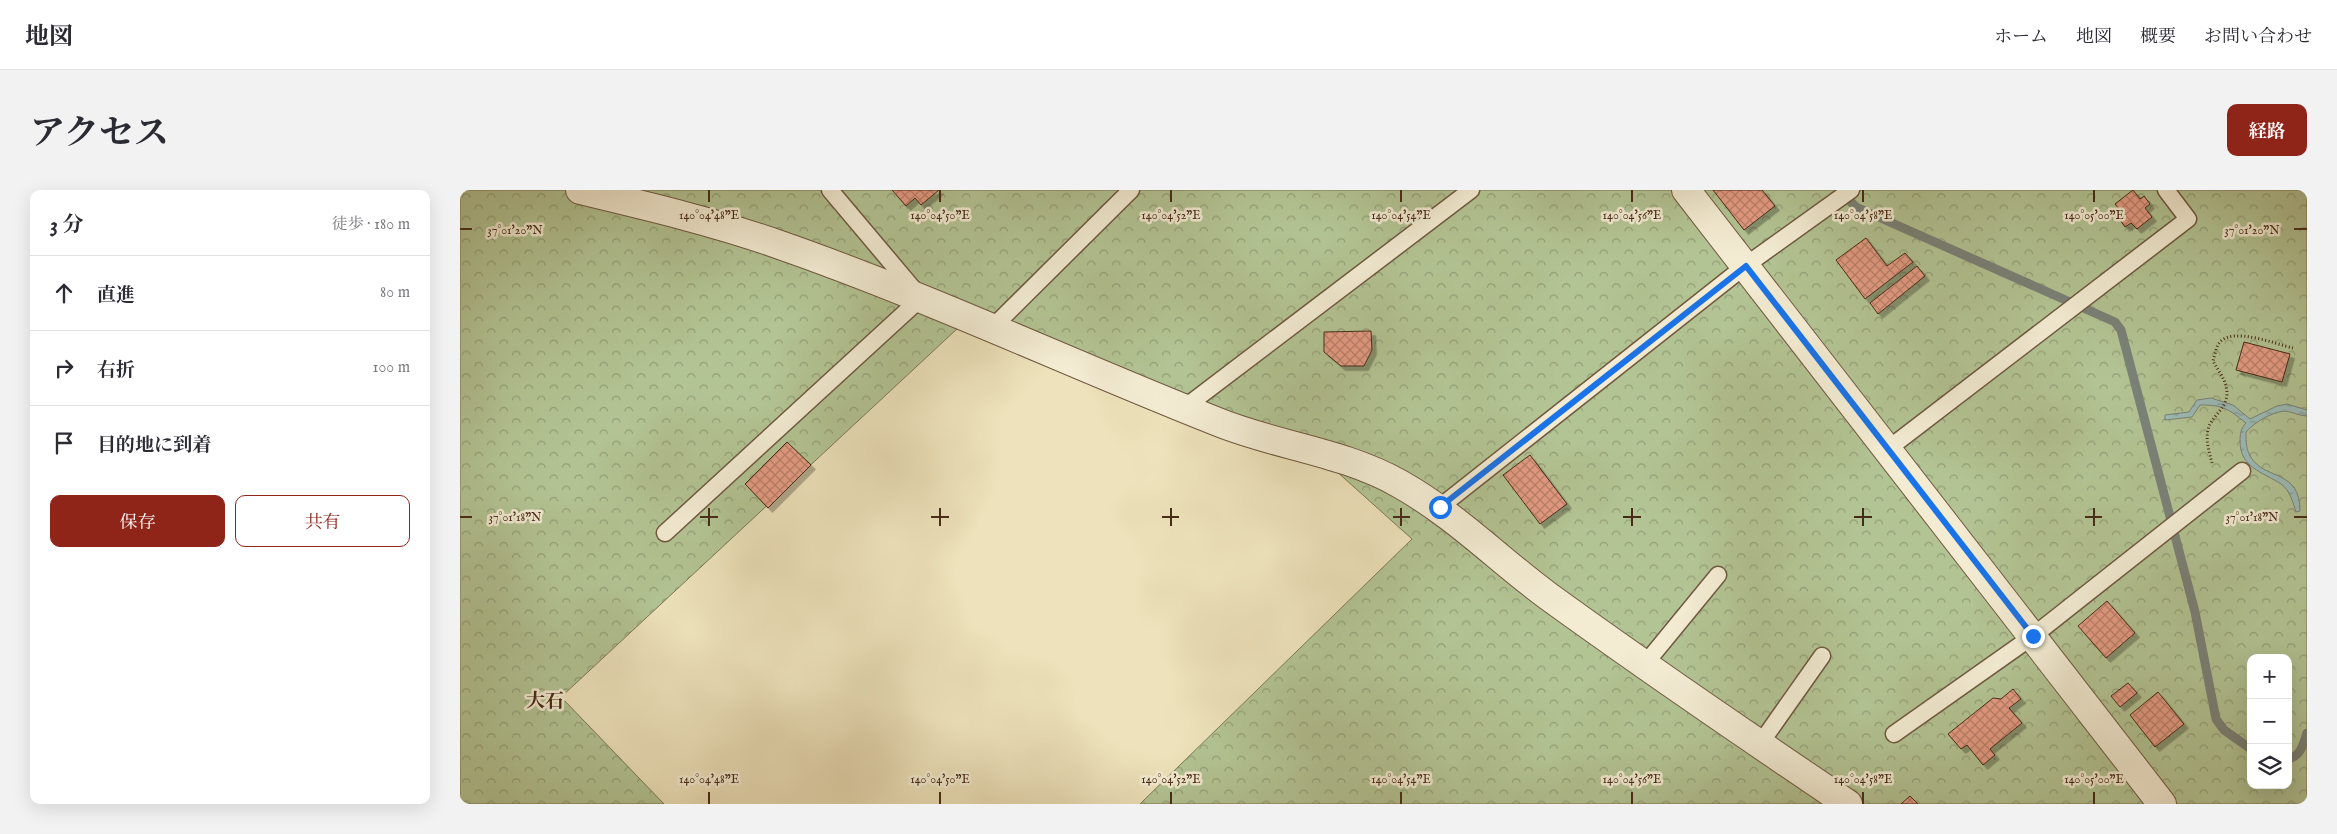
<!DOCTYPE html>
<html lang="ja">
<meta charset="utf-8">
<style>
:root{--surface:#fff;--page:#f2f2f3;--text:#2b2b33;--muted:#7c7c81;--line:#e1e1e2;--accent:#8f2418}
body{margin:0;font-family:"IM FELL English","Noto Serif JP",serif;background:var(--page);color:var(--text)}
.controls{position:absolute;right:15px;bottom:15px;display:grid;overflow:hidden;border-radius:10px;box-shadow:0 5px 20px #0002}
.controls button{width:45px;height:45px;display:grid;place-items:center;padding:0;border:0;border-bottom:1px solid var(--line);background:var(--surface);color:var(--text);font:25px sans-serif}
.stop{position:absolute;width:15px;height:15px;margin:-11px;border:4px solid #1a73e8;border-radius:50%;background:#fff}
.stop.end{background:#1a73e8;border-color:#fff;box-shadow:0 1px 5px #0008}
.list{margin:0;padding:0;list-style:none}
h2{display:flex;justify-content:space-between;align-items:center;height:65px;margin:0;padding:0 20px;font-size:21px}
h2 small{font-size:16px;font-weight:400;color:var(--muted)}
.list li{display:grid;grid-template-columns:32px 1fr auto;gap:15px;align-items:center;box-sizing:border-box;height:75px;padding:0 20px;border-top:1px solid var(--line)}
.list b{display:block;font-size:19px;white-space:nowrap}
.list em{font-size:16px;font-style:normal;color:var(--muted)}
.actions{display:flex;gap:10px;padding:15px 20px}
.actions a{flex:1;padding:11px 0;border:1px solid var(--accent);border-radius:10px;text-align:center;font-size:18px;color:var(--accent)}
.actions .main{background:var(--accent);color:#fff}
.icon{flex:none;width:28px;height:28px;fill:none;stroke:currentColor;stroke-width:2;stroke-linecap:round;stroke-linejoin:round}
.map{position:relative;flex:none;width:1847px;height:614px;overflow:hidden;border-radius:10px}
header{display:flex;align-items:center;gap:30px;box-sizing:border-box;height:70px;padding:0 25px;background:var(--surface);border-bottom:1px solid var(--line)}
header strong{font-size:24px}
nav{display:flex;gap:28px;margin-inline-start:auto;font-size:18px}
.intro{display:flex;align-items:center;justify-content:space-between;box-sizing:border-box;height:120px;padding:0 30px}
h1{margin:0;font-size:35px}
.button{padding:12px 22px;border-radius:10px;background:var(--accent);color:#fff;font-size:18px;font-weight:700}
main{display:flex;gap:30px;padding:0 30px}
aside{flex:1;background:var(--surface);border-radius:10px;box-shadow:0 5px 20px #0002}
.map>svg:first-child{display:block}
</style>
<header>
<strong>地図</strong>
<nav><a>ホーム</a><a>地図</a><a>概要</a><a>お問い合わせ</a></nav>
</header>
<div class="intro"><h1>アクセス</h1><a class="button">経路</a></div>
<main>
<aside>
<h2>3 分<small>徒歩 · 180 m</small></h2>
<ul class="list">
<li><svg class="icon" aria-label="ahead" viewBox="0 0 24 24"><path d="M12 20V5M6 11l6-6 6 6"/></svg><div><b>直進</b></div><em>80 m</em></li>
<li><svg class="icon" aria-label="right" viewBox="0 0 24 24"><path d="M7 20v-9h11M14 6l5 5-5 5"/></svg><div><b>右折</b></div><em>100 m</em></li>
<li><svg class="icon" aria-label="arrive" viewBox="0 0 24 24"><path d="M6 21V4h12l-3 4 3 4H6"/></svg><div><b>目的地に到着</b></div></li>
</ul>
<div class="actions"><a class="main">保存</a><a>共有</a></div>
</aside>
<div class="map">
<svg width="1847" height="614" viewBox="0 0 1847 614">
<defs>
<pattern id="forest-crowns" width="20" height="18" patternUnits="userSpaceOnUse" patternTransform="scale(1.25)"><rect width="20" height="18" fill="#b3c494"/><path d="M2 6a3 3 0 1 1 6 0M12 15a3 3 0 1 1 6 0" fill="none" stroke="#939f78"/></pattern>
<pattern id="water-ripples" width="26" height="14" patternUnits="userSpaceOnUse" patternTransform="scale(1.25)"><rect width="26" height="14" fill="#9cbcb9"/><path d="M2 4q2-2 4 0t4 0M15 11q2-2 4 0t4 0" fill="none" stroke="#819995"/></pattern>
<pattern id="building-cross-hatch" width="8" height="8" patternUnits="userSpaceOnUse" patternTransform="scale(1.25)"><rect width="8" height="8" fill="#e49c84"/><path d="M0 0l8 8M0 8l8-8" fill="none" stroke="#bb7f6b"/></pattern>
<filter id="shadow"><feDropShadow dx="4.5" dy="4.5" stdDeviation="0" flood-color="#0004"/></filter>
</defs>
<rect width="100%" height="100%" fill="#ede2bb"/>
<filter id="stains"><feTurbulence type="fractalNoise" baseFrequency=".004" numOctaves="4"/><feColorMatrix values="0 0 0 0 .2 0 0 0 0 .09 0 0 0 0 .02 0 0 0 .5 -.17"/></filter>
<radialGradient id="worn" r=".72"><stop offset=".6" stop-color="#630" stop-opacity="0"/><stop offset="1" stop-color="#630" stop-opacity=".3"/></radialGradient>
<!-- forest -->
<path fill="url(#forest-crowns)" stroke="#7c7856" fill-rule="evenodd" d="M0,0h1847v614h-1167l272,-265 -77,-69 -377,-142 -397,369 103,107h-204zM1791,468h37v127h-37z"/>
<!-- water -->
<path fill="url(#water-ripples)" stroke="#7a8278" d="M1751,208l22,7 17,14 27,-13 10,-2 20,6v6c-8,0 -16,-5 -23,-5 -14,2 -29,11 -38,21 0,10 0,19 6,27 15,21 48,11 48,52l-4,1c-3,-9 -6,-22 -15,-28 -18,-12 -41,-16 -41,-43 0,-7 1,-13 6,-18 -18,-14 -22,-18 -46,-18l-8,12 -27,3v-5l24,-3 8,-12z"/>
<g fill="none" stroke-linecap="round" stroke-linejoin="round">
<!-- stream -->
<path stroke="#7a8278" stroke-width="9" d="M1383,4l13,13 259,115 6,8 74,282 21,107 8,11 27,19
M1828,569c13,-3 15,-14 19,-26"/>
</g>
<!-- building -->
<path fill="url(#building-cross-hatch)" stroke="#462b17" filter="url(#shadow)" d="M432,0h47l-18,15 -6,-7 -9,8z
M1253,0h49l13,16 -31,24z
M1673,0l7,9 4,-3 6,8 -5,4 7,9 -15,12 -6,-6 -6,4 -7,-10 4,-4 -7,-9z
M1406,48l21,28 18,-13 8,9 -48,37 -29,-39z
M1457,76l8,10 -47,38 -8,-11z
M911,141l1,19 -8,16h-23l-17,-14v-20z
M1784,152l46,12 -8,28 -46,-12z
M327,252l24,23 -43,43 -23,-24z
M1070,265l37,49 -27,20 -37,-49z
M1647,411l28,32 -29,25 -28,-32z
M1668,493l9,10 -17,14 -9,-11z
M1553,499l8,10 -12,9 13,15 -32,26 5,6 -12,10 -16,-20 -6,4 -13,-15 45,-36 8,1z
M1698,502l26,32 -29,23 -25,-32z
M1450,606l8,8h-17z"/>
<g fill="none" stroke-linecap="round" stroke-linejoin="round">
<defs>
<path id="lane" d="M532,138l139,-138
M724,218l287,-218
M1428,259l300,-230 -22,-29
M980,317l305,-241 106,-76
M205,343l256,-235 -91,-108
M1185,474l73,-89
M1434,544l139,-98 209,-165
M1300,554l62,-88"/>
<path id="street" d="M120,0c67,16 135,32 200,55 149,52 291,119 438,177 59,24 126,30 182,62 55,31 98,75 148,112 98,71 199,140 300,208
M1226,0l476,614"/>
</defs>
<!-- lane casing -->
<use href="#lane" stroke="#705940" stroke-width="19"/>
<!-- street casing -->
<use href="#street" stroke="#705940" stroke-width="30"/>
<!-- path -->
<path stroke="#462b17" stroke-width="3" stroke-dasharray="1 2.5" stroke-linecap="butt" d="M1752,273c-3,-12 -8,-26 -2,-39 7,-12 21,-21 16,-38 -2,-9 -9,-17 -13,-25 2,-6 3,-15 7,-19 13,-15 56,2 73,6"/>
<!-- lane -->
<use href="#lane" stroke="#f3ecd3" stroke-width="16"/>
<!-- street -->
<use href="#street" stroke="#f3ecd3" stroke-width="28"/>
</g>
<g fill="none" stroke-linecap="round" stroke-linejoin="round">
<!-- route -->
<path stroke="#1a73e8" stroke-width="6" d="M980,317l306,-241 287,370"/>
</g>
<!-- ticks -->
<path fill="none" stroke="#462b17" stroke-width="2" d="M249,0v12M480,0v12M711,0v12M941,0v12M1172,0v12M1403,0v12M1634,0v12M0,39h12M1834,39h13M249,318v18M480,318v18M711,318v18M941,318v18M1172,318v18M1403,318v18M1634,318v18M0,327h12M240,327h18M471,327h18M702,327h17M933,327h17M1163,327h18M1394,327h18M1625,327h17M1834,327h13M249,602v12M480,602v12M711,602v12M941,602v12M1172,602v12M1403,602v12M1634,602v12"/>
<g text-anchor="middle" stroke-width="5" stroke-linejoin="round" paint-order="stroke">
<!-- neighbourhood labels -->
<g font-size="19" font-weight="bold" fill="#462b17" stroke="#f3ecd3">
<text x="85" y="517">大石</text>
</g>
</g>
<g font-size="12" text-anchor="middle" fill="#462b17" stroke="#f3ecd3" stroke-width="5" stroke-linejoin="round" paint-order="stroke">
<text x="249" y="29">140°04'48"E</text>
<text x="480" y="29">140°04'50"E</text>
<text x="711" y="29">140°04'52"E</text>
<text x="941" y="29">140°04'54"E</text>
<text x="1172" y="29">140°04'56"E</text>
<text x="1403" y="29">140°04'58"E</text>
<text x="1634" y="29">140°05'00"E</text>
<text x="55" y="44">37°01'20"N</text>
<text x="1792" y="44">37°01'20"N</text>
<text x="55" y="331">37°01'18"N</text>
<text x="1792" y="331">37°01'18"N</text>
<text x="249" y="593">140°04'48"E</text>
<text x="480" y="593">140°04'50"E</text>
<text x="711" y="593">140°04'52"E</text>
<text x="941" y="593">140°04'54"E</text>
<text x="1172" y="593">140°04'56"E</text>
<text x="1403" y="593">140°04'58"E</text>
<text x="1634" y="593">140°05'00"E</text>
</g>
<rect width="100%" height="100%" filter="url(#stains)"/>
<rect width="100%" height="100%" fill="url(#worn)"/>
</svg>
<div class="controls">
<button>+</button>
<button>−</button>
<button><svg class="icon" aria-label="layers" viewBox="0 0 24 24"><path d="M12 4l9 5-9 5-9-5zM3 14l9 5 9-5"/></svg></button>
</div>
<div class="stop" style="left:980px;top:317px"></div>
<div class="stop end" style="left:1573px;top:446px"></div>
</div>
</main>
